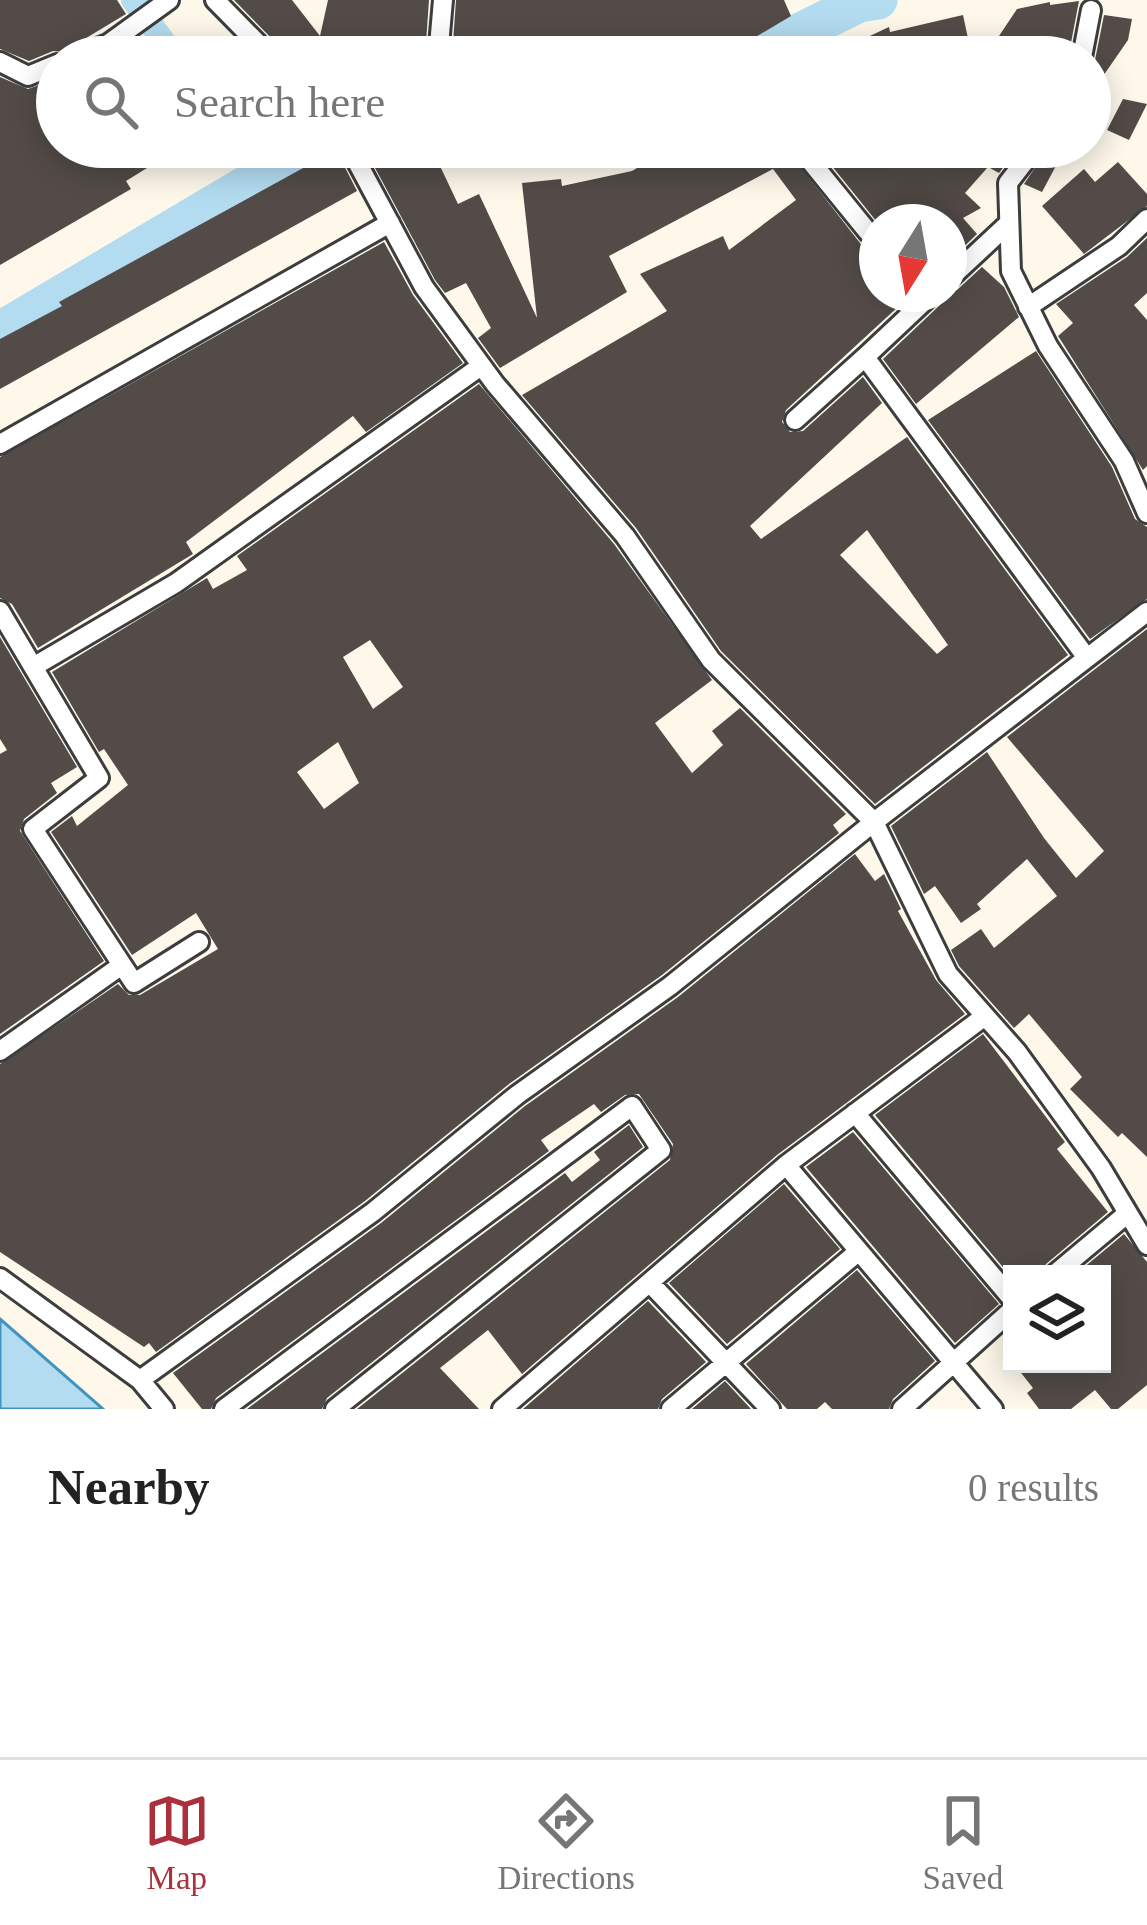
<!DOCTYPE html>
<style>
:root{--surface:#fff;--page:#f6f6f6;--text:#222;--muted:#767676;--line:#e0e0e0;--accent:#ac303c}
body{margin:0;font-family:"Times New Roman",serif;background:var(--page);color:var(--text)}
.controls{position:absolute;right:36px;bottom:36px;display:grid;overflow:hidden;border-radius:0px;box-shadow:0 6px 30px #0003}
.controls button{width:108px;height:108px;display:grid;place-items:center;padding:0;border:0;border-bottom:3px solid var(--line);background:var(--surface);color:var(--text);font:60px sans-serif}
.compass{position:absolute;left:859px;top:204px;width:108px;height:108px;border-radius:50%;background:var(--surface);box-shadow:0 6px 30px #0003;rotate:191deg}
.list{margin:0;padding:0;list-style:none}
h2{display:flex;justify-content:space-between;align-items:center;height:156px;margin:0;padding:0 48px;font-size:51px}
h2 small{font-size:39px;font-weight:400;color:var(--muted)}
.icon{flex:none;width:66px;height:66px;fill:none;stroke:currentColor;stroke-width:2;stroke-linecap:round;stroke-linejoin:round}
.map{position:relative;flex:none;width:1147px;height:1409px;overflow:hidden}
.search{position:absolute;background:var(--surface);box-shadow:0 6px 30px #0003;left:36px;right:36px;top:36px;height:132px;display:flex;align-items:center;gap:30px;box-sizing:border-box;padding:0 42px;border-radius:66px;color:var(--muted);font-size:45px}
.sheet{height:348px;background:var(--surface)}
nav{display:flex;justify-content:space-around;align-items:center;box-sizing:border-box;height:168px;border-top:3px solid var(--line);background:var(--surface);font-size:33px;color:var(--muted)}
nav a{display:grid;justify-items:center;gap:6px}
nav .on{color:var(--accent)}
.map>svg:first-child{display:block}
</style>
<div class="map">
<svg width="1147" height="1409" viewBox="0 0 1147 1409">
<rect width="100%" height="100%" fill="#fdf8ea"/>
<!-- water -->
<path fill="#b3dcf0" stroke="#4193c0" stroke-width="3" d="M0,1319l103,90h-103z"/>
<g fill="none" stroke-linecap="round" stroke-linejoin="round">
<!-- canal -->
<path stroke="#b3dcf0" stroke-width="24" d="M133,0l42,57
M244,147l19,25"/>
<!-- river -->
<path stroke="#b3dcf0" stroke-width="39" d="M750,57l109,-54 19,-3
M0,331l310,-184"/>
</g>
<!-- building -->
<path fill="#524b48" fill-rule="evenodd" d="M0,0h117l9,14 -63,38 -10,-1 -24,10 -29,-12z
M234,0h58l28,36 8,-36h101l-4,57h-141l-3,-9z
M456,0h328l7,16 -44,26 4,6 -16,9h-75l-6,-14 -52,14v-4l-39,-7 -1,11h-110z
M1079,1l-9,47h-20v8l-65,1 32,-48 33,-7v3z
M963,15l9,42h-147l64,-30 1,5z
M1104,15l28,4 -4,21 -38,55v-27l5,-8z
M0,77l28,12 28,-10 1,68h124l-55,34 5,8 -131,76z
M1123,99l24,5 -18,36 -22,-10z
M374,147h57l27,57 21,-10 58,124 -15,-135 39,-4 1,7 70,-15 40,-24h113l82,105 10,4v38h35l-126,116 -4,12 8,10 13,-1 60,-54 19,26 -132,123 11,13 146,-102 161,218 -193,149 -154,-153 -85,-123 -114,-133 145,-84 -27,-37 83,-38 6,14 67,-50 -23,-31 -164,87 18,36 -127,76 -22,-30 13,-10 -25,-45 -21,10 -10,-13 -69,-129zM867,530l81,115 -11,9 -97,-99z
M823,147h196l-20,26 -11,-6 -23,26 16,15 -18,10 14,16 -28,27v-39h-72l-58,-72z
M1049,147h17l-24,45 -18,-8z
M336,150l21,41 -357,198v-50l62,-33 -3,-4z
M1118,162l29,32v12l-63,48 -42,-48 42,-37 11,13z
M1147,238v55l-13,12 13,15v146l-4,4 -83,-131 -2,-3 15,-13 -17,-19 71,-47z
M384,242l29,53 50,68 -97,69 -13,-16 -167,126 7,12 -155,94 -26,-44 -12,-6v-141z
M982,267l22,20 15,30 -103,87 -33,-45 58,-55 4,-10 12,-4z
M1036,351l76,116 23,52 12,8v72l-57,40 -162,-219z
M479,384l135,160 98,136 -57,43 37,50 31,-28 -11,-14 28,-23 106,106 -13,11 6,8 -177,142 -153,109 -144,117 -209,151 -7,-9 -5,4 -144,-95v-188l118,-80 11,11h11l78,-46 -22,-36 -64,42 -81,-123 21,-16 5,10 51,-41 -24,-36 -5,3 -47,-80 155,-94 6,11 34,-19 -10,-14zM370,640l33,47 -30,22 -30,-52zM338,742l21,41 -35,26 -27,-37z
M1147,629v528l-25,-24 -4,4 -48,-48 12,-12 -53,-63 -15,14 -55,-62 -8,-16 30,-21 13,19 63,-52 -30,-37 -50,45 4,5 -20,14 -26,-37 -11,8 -33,-68 96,-74 57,86 32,40 28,-27 -97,-114z
M0,637l77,130 -26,16 6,10 -33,26 -4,12 84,130 -104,73v-280l7,-4 -7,-11z
M855,854l20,27 9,-7 17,35 -3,2 38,69 29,34 -188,141 -255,219 -34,-44 -48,38 39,41h-122l313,-249 3,-16 -34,-50 -14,1 -24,17 -7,-8 -53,36 8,11 -333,247 -5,11h-9l-29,-36 208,-150 144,-117 153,-109z
M983,1034l82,108 -8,7 51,63 -62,52 -4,10h-30v4l-137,-163z
M629,1125l14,22 -316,251 -5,11h-75l318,-236 7,9 28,-22 -6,-8z
M853,1132l146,172 -44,39 -149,-176z
M784,1184l56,65 -113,95 -58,-61z
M1124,1234l23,28v123l-29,24h-7l-16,-19 -24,19h-32l-12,-16 6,-5 -19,-24h88v-90h-26z
M857,1270l78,91 -42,38 -4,10h-57l-7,-7 -8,7h-30l-41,-45z
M648,1301l58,61 -44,37 -4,10h-135z
M725,1381l26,28h-59z"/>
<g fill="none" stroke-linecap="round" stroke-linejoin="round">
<defs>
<path id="minor" d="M215,0l56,57
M75,57l33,-13 61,-44
M438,57l5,-57
M1082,57l9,-47
M0,62l28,14 29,-12
M349,147l75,140 71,97 130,152 86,124 163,162 74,152 69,78 84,116 46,77
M799,147l78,96
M1036,147l-28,36 3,88 37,75 76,115 23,52
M949,279l60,-56
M1028,307l91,-61 28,-27
M865,357l67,-63
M795,420l70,-63 222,301
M0,444l390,-221
M0,611l99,167 -66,51 101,154 65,-41
M33,667l143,-84 305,-217
M0,1051l122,-86
M855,1113l157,186
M786,1165l207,244
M1055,1274l73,-61
M0,1278l140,102 24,29
M650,1283l120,126
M140,1380l233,-168 144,-117 153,-109 204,-164 273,-210
M224,1409l408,-303 29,44 -326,259
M502,1409l284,-244 199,-149
M671,1409l188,-158
M902,1409l110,-99"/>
</defs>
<!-- minor casing -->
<use href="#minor" stroke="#3d3d3d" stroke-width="24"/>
<!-- minor -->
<use href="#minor" stroke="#fff" stroke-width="18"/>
</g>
</svg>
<div class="controls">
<button><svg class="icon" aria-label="layers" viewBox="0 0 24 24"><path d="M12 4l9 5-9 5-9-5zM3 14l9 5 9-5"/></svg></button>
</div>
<svg class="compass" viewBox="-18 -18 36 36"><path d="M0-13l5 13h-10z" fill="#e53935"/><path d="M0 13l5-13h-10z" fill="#767676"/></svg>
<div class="search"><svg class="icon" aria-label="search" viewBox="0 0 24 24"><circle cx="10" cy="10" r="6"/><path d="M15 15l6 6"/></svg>Search here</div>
</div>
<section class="sheet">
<h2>Nearby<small>0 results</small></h2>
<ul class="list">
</ul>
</section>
<nav>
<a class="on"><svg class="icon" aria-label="map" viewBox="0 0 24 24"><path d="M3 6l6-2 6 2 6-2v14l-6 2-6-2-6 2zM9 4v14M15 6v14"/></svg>Map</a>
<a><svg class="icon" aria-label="directions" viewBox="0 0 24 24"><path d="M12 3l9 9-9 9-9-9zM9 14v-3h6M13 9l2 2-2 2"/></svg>Directions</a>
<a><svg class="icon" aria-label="saved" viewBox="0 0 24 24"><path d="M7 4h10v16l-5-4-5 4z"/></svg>Saved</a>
</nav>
